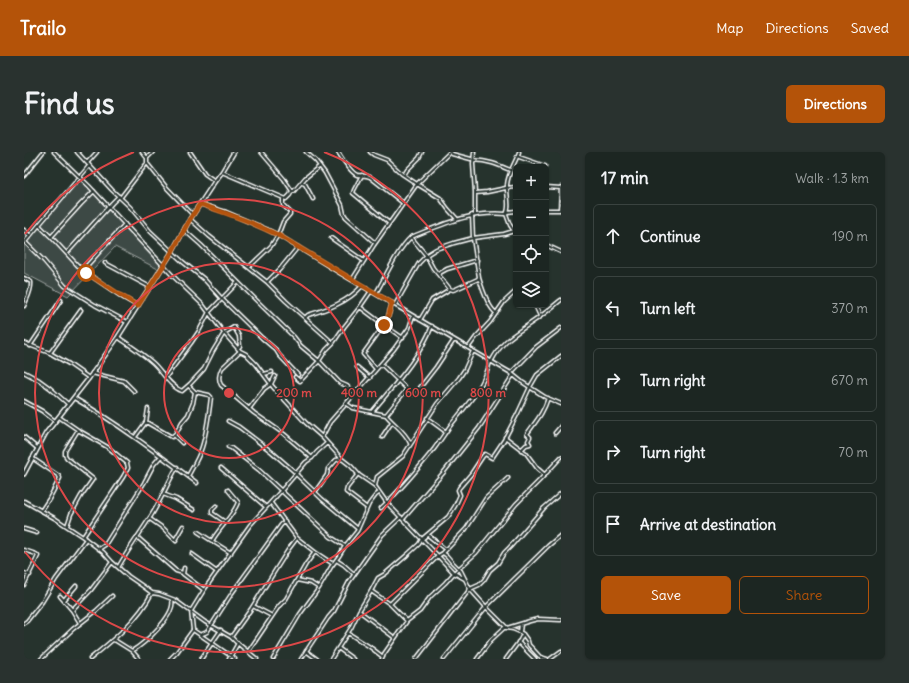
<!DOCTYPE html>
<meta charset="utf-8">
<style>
:root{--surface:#1c2622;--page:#29322f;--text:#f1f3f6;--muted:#a0a5a5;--line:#3a4340;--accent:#b45309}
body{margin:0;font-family:Delius,sans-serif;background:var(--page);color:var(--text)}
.controls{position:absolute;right:12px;top:12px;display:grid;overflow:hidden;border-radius:6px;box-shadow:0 1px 3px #0004}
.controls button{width:36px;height:36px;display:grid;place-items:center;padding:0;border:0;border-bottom:1px solid var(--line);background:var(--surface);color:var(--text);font:20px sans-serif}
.stop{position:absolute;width:12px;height:12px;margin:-9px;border:3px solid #b45309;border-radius:50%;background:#fff}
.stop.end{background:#b45309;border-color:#fff;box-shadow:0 1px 4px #0008}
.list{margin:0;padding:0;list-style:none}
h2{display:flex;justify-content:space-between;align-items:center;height:52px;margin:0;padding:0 16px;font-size:17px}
h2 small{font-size:13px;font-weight:400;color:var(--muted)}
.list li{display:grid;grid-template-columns:26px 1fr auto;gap:12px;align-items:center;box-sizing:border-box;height:64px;margin:0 8px 8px;padding:0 8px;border:1px solid var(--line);border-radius:6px}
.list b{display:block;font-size:15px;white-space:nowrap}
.list em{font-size:13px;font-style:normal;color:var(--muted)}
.actions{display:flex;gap:8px;padding:12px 16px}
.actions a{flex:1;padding:9px 0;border:1px solid var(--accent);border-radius:6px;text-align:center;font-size:14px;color:var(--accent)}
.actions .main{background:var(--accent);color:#fff}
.icon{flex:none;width:22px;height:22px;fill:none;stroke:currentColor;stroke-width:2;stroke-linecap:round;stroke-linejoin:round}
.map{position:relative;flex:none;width:537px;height:507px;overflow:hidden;border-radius:6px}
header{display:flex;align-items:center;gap:24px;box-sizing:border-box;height:56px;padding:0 20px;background:var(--accent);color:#fff}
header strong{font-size:19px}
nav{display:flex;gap:22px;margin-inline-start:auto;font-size:14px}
.intro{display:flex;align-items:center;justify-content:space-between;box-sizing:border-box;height:96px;padding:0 24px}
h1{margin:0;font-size:28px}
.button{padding:10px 18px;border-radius:6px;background:var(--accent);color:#fff;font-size:14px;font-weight:700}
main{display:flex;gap:24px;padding:0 24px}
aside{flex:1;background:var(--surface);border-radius:6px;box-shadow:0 1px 3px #0004}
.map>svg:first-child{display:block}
</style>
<header>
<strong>Trailo</strong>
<nav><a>Map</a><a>Directions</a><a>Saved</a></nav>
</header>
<div class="intro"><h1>Find us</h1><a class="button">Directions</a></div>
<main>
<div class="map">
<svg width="537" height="507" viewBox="0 0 537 507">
<rect width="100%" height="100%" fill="#26332d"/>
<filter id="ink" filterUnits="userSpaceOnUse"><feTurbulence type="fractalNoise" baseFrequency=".025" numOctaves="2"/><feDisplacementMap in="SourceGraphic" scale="8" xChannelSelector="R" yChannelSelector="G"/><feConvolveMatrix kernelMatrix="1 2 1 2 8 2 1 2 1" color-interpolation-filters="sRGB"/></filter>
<g filter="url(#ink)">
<!-- green -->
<path fill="#3e4944" stroke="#9ea4a2" d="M55,26l82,86 -3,5 -43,-22 -47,49 -44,-23v-29z"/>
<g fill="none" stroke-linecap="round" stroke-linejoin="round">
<defs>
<path id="minor" d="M30,0l35,34 85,91 29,28 21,28 16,18 6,3 10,10 17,23 33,36 16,14 20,22 9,7 8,9 16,11 12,17 51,53 5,-3 4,3 5,6 9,9 9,18 16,18 21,21 6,1 7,3 3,2 5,7 1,4 13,14
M53,0l35,38 18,17 20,24 33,31 21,17 19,21 39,38 14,12 3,5 19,20
M118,0l5,6v5l20,25 26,27
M166,0l15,22 10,7
M237,0l23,27 8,12
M282,0l10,9 9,12 17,32 2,9 2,3 29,26
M314,0c4,6 12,20 19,23 4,1 9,0 13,2l33,26
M426,0l-26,25 -7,7 23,14 8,11 9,10
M427,0l1,2 19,5
M450,0l-1,12 2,28v23
M495,4v1l26,9
M123,6l6,-6
M449,8c16,1 23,4 37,10
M63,11l10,-11
M65,14l-50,59 15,15 27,29 41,28 16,9
M198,20l64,27 4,-4 2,-4h2l11,-13 15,-12
M338,23l-8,15 -1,3 36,30
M380,23l3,-5 12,-12 3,-6
M0,24l19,-24
M278,31l3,1 8,15
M522,35l15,1
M451,41l12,-1 19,-4 10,-1
M97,45l26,-34
M176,52l26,8 40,17 12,6 62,38 171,100 11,9 23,15 16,7
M522,58h14
M536,58l1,-23
M483,60l9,-1
M482,62l4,11 6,9
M166,67l19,17 58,46 19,19 47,42
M0,78l6,6 -5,6 19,19 21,25 30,19 32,17
M160,78l17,15 55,55 38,37 7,9 18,15 21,22 7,3 8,8
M6,84l9,-11
M27,85l30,-33 13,-13
M387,85l15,18 7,13 17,21 3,1 3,-1 22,-10 1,-2 -6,-39 -1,-23
M307,86l33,23
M522,93l15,7
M43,101l45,-50 7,-7
M81,111l45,24
M225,115l22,-21 7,-11 5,-13 7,-8v-2l-7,-7v-6
M59,118l30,-33 12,-13
M414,122l9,-5 30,-9
M0,126l7,4c1,9 -4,16 -7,24
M455,126c3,10 9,29 17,35
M328,128l22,-35 43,-61 -15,-10 -15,-14 -13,-5 -4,-3
M243,130l13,-13 18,-22
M352,141c10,-17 21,-43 35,-56 33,-13 59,-26 95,-23 5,-7 0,-20 1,-29 1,-13 8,-21 12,-33
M368,151l-4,14 -4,8 19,13
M371,153l24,-42 9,-9 8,-5 18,-6 19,-5 31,-4 10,-3
M511,153l5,11
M336,155l24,18 -21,29 13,15
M281,166l3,-3c20,-6 40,-13 54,-29
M396,168l12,-20 18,-11
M94,185c11,8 24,16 35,26 9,8 17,24 29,28l8,-7 14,-15 9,-18 11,-18 10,-6 5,9 1,10 -2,2
M0,191l26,10 19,11 20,14
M6,194l31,-46
M444,196l8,-11 14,-15 14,-20 12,-11
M216,199l-18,17c-3,5 -4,12 -1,17l33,28 30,21 28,24
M26,201l31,-43
M467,210c12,-23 23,-27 43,-41 9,-6 18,-14 27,-21
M357,212l31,30h3l21,-27 18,-27
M333,215l13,11
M0,220l15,8 11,8 18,16
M68,221l32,8 10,10
M487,221l25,-26 25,-19
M240,222l8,-2
M142,225l25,-34 8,-12 10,-19 29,-30
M271,225l5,4 19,-20 7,-11 7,-7 11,-16 16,-20 11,-16
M50,246c43,25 83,55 123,85
M0,249l18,10 13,10
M323,252l6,4 33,7c8,10 19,16 24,28
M225,257l15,-20 7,-5 4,-8
M348,260c22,-27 47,-53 60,-86
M362,263l21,-26
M35,265l19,13 31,18 18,15 1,5 -5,9 -40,60
M403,266l19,14
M204,269l11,6 33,25 24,21
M122,270l26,15 4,-4 6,-11 6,-7 5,-12 2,-11 -6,-6
M531,281l6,-7
M150,283l8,8
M0,285l13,11
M111,285l11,-15 2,-13
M298,285l8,-15 64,-73 15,-21 4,-12
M358,285l10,-15
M481,285l21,16 11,15 8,7
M204,295l3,1 28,22 72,67 14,9
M497,298l5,-5 4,-1 -2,-3 2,-4 -3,-3c9,-13 16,-20 21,-36
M8,306l27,18 1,2 -11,21 -8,12
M197,316l45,39
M272,322l26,25 36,30
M334,322l-11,14 -1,4 21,16
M164,324c5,-9 11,-19 14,-29 5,-16 7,-33 9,-50l-2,-2 -14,-3
M351,334l2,-9 26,-21 34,-52 22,-26 6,-9 8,-18
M204,338l10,12c-4,13 -19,26 -26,39l19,12
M291,340l12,-17 1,-6 8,-9 6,-1
M139,342l13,5 18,11
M0,349l32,18 27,18 20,15 9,10 16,14 16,11 8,6 7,1 16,6 30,22 26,15 5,5 21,17
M247,351l26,35 18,14 18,12
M192,354l-4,4v3l13,9
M357,356c20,-18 37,-39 53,-59 6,-8 11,-16 16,-23 16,-20 34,-39 40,-64
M126,367l13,9 13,13
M379,367l41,-47 35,-44 34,-53
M43,374l4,-12 10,-18 12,-17 -26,-21 -2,-3v-4l13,-21
M0,377l13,4
M174,380l14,9
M404,383l18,15
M113,385l39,34 7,2
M151,388l8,-14
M75,397l6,-4 39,-62 10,-19 7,-8
M0,398l12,4 2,2 -14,29
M419,401l23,-24 20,-31 22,-20
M168,402l25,18
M312,408l8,5 10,9
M95,414c9,-16 20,-31 30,-47 11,-16 18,-35 28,-52
M160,416l-1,6 21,16
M0,421l6,2
M430,421l11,6
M273,428l14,3 8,5
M347,439l19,13 17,17
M36,444l12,14 8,13
M40,448l12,-14
M366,452l48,-48 16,17
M229,454l19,10
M48,458l19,-20 21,-28
M335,459l36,27
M0,471l3,-2 15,-19 14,-23 30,-40
M169,478l19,13 23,16
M496,480l1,-8
M324,481l22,14 13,10
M176,483l7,-3 25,-39 49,-68 4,-4
M207,485l20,-28 37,-59 9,-12
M89,488l3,1 16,10 7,8
M494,490l17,17
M314,496l15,11
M108,499c12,-7 44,-36 40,-51
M282,499l11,8
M224,500l31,-46 7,-7 20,-35 9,-12
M516,505l7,2
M17,507l32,-30 23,-18 16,-15
M66,507c23,-19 48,-39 62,-66
M146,507l7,-7 16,-22 -2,-19 13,-21 46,-65 31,-34 25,-29 6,-4 5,-6 10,-9
M177,507l20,-29
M205,507l9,-16
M249,507l27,-45 19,-26 12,-21 8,-11 6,-10 12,-15 12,-27 7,-9 3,-2
M277,507l27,-41 6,-7 15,-29 14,-20 19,-27 19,-18
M307,507l20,-31 8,-17 11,-18 8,-15 7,-4 22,-19 12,-11 3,-5 26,-22 7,-11 5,-11 -2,-5 1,-2 12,-14 12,-18 2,-2 7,4 12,-18 14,-27 12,-26 7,-12 24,-19
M358,507l2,-5 23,-33 13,-10 10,-14 15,-14 9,-10 22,-20 13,-16 27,-33 23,-23 22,-24
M392,507l54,-70 9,-4 5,-5 6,-10 8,-7 6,-10 6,-6 34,-39 17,-15
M420,507l42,-52 62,-61 13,-11
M453,507l14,-19 13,-12h3l23,-7 8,-2 23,1
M482,507l14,-19 3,-6
M526,507l11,-8"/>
<path id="tertiary" d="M0,322l22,-41 43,-55 29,-41 54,-85 18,-33 25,-38 7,-9 12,-20"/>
</defs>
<!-- minor casing -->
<use href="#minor" stroke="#fff" stroke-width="5"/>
<!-- tertiary casing -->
<use href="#tertiary" stroke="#fff" stroke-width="5.5"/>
<!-- minor -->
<use href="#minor" stroke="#26332d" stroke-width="2"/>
<!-- tertiary -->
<use href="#tertiary" stroke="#26332d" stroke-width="2.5"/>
</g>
</g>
<g fill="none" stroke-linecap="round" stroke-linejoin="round" filter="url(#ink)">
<!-- route -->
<path stroke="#b45309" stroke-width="5" d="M62,121l52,33 34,-54 18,-33 10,-15 47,17 31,14 114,68 -4,14 -4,8"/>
</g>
<!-- distance rings -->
<g fill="none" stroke="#dc4848" stroke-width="2">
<circle cx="205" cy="241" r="65"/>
<circle cx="205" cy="241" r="130"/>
<circle cx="205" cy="241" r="194"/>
<path d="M1 82A259 259 0 0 1 110 0M300 0A259 259 0 1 1 1 400"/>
</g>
<circle cx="205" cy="241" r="6" fill="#dc4848" stroke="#26332d" stroke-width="2"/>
<g font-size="12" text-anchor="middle" font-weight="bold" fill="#dc4848" stroke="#26332d" stroke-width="3.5" stroke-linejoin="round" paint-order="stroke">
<text x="270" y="245">200 m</text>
<text x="335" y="245">400 m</text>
<text x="399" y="245">600 m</text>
<text x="464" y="245">800 m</text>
</g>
</svg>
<div class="controls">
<button>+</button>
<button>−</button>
<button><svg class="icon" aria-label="locate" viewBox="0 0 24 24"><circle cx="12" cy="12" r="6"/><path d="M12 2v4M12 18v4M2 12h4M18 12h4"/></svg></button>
<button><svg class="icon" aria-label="layers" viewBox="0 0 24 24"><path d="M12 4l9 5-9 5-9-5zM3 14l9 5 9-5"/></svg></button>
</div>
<div class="stop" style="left:62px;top:121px"></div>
<div class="stop end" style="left:360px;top:173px"></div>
</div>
<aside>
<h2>17 min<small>Walk · 1.3 km</small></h2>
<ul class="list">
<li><svg class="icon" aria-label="ahead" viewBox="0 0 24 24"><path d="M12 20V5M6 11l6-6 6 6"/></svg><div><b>Continue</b></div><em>190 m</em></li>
<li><svg class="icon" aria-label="left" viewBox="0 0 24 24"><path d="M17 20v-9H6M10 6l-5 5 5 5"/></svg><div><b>Turn left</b></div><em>370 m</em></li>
<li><svg class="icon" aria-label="right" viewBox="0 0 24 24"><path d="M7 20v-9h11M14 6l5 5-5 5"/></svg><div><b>Turn right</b></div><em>670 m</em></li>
<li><svg class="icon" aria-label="right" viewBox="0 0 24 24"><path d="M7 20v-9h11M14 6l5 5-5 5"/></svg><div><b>Turn right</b></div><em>70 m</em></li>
<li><svg class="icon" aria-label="arrive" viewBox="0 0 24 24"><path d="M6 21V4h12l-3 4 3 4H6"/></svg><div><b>Arrive at destination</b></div></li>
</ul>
<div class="actions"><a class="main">Save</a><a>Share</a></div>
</aside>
</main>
